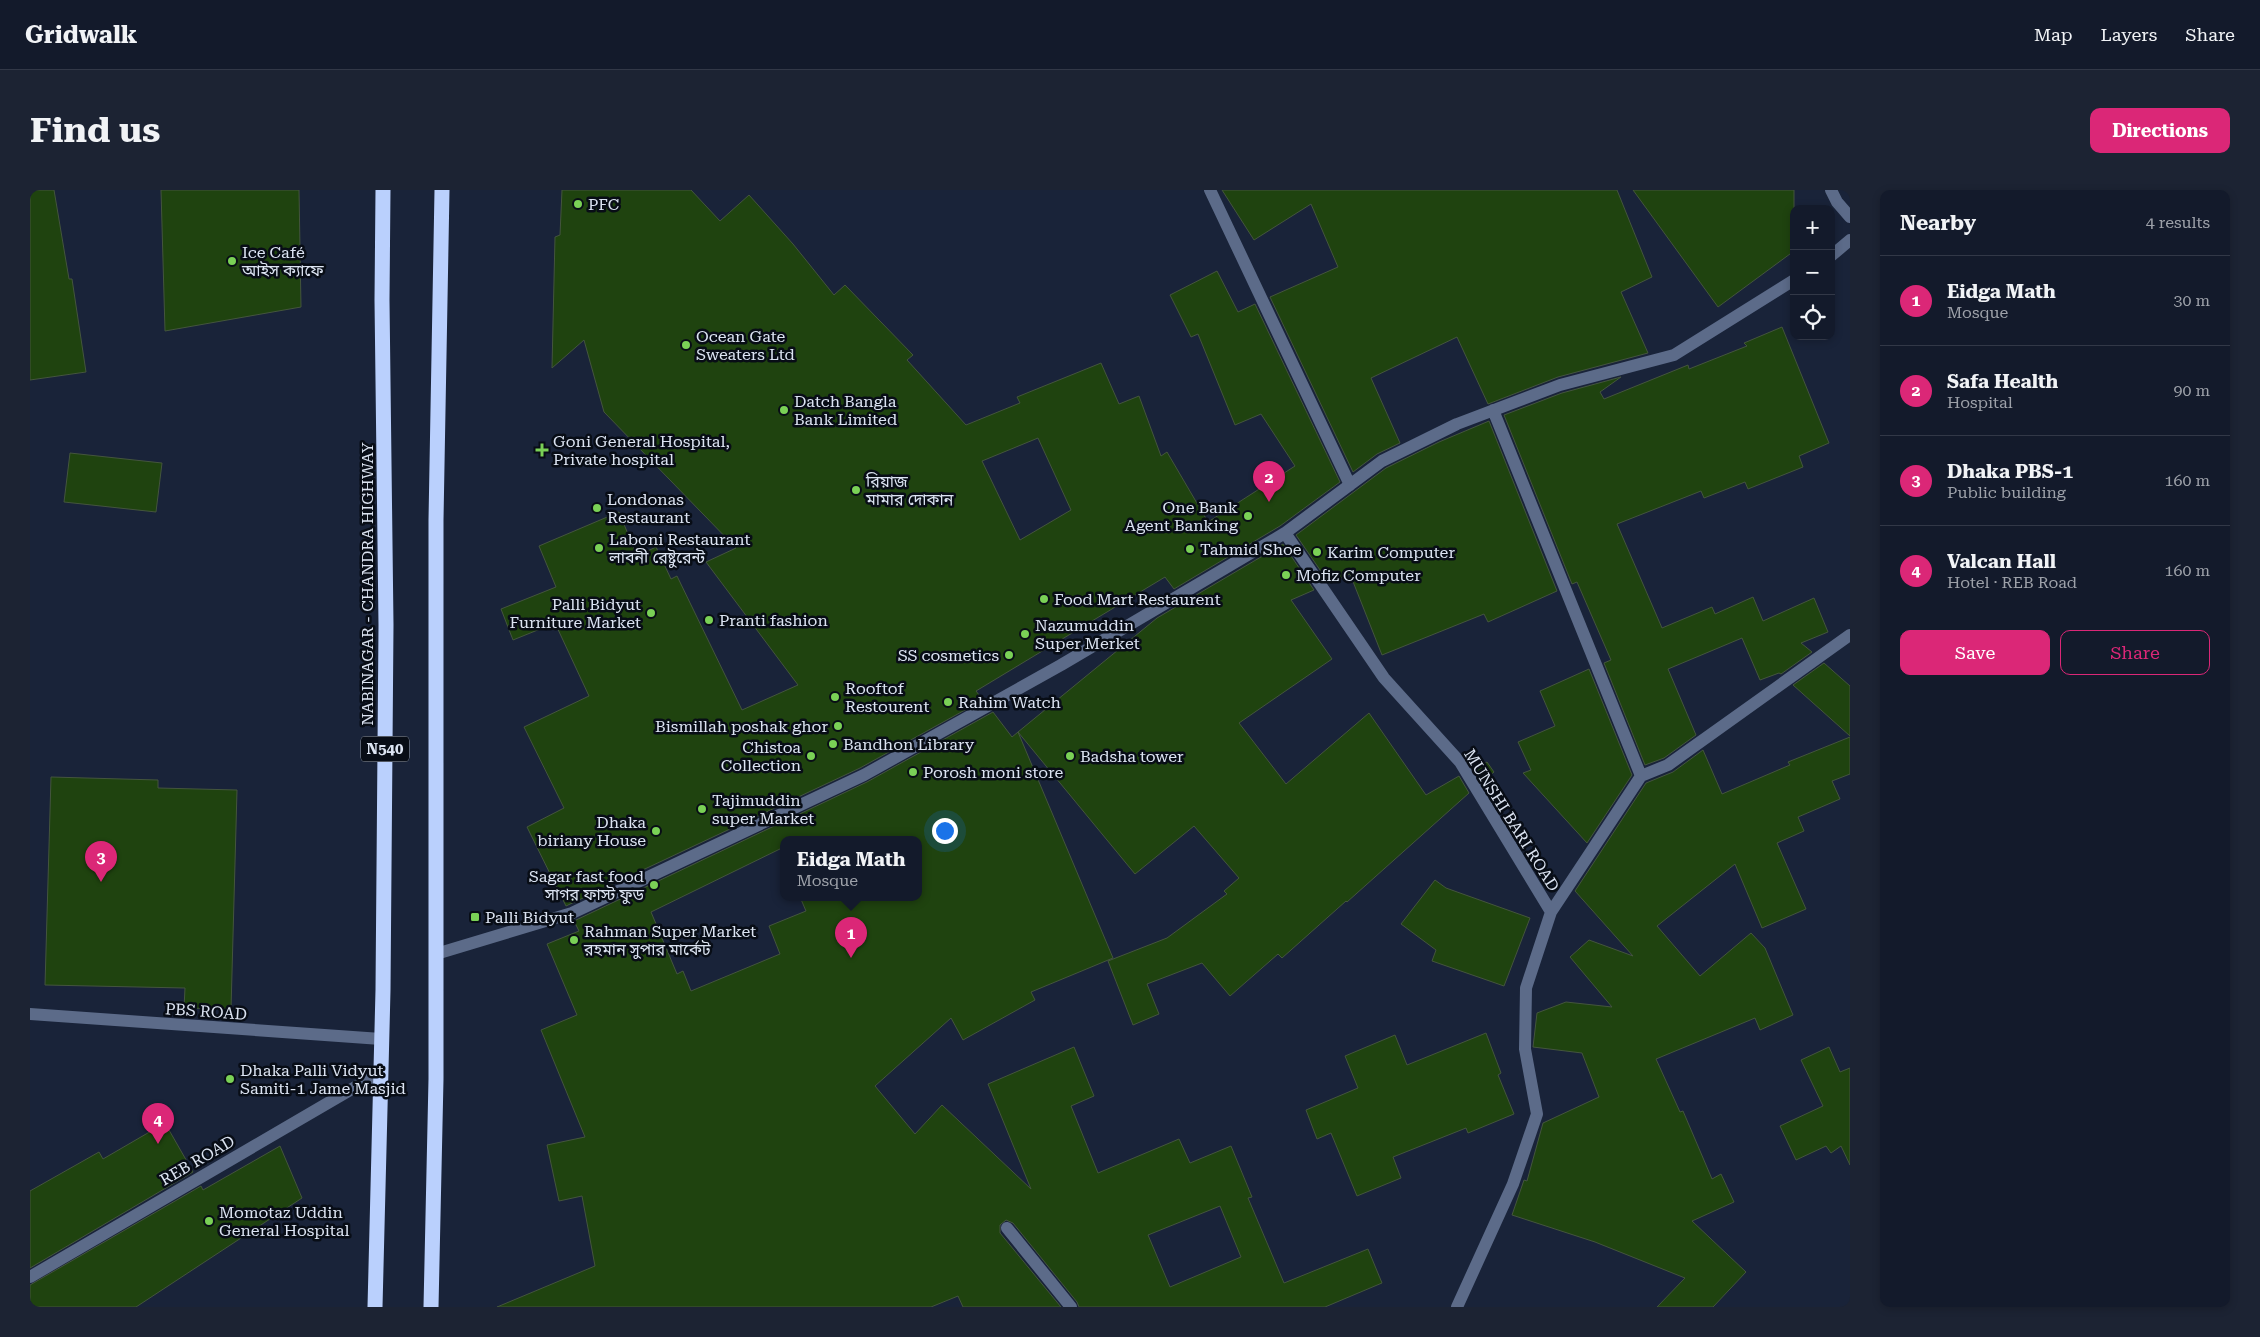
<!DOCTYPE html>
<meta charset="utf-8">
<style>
:root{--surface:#131a2b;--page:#1c2333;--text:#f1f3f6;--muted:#9da1a9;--line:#323847;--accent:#db2777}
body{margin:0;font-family:"Roboto Serif","Noto Sans Bengali",serif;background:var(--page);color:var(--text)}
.controls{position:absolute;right:15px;top:15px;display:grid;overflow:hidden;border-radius:10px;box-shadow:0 2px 8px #0003}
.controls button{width:45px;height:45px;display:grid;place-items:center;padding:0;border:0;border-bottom:1px solid var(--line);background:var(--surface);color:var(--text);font:25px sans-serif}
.you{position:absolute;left:914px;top:640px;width:18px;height:18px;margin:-12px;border:4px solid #fff;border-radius:50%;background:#1a73e8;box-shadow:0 0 0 8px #1a73e833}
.badge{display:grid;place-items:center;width:32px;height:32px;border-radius:50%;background:var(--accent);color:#fff;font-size:16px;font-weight:700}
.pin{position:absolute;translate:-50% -41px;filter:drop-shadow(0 1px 2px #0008)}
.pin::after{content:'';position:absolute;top:26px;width:18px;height:15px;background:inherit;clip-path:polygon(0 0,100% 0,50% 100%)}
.popup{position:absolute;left:750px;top:646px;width:142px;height:65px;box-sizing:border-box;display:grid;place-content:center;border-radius:10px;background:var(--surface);filter:drop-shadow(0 1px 4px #0005);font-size:16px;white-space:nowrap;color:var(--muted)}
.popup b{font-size:19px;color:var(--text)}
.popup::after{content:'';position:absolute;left:50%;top:100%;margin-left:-10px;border:10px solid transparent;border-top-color:var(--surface)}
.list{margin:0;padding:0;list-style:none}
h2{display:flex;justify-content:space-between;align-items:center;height:65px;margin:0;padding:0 20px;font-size:21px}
h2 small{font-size:16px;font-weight:400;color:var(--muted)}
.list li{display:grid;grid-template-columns:32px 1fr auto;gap:15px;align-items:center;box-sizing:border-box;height:90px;padding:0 20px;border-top:1px solid var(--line)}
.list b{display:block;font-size:19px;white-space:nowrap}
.list p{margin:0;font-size:16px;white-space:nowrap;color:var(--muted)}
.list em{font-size:16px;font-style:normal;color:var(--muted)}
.actions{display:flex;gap:10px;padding:15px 20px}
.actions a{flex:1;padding:11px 0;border:1px solid var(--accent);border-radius:10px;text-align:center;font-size:18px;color:var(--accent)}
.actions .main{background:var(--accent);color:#fff}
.icon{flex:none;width:28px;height:28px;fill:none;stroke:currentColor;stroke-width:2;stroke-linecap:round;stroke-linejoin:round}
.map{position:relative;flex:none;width:1820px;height:1117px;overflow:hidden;border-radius:10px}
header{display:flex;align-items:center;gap:30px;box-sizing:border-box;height:70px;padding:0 25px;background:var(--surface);border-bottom:1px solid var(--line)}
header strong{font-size:24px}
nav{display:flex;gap:28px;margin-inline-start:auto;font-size:18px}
.intro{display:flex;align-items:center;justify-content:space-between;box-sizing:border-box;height:120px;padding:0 30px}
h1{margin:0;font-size:35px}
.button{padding:12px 22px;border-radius:10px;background:var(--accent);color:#fff;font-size:18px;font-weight:700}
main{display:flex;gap:30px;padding:0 30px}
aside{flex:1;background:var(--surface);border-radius:10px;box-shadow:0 2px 8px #0003}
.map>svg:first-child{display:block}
</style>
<header>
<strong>Gridwalk</strong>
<nav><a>Map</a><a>Layers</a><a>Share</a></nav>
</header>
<div class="intro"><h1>Find us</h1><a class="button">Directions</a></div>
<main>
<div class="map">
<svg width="1820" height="1117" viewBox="0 0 1820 1117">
<rect width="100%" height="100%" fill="#192339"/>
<!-- building -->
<path fill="#1f430f" stroke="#44553e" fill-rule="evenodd" d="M0,0h24l15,89h3l14,93 -56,8z
M131,0h138l2,117 -136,24z
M532,0h129l29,31 29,-26 44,49 41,51 11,-10 68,70 -6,5 59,65 54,-22 -3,-6 84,-34 18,41 20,-8 22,60 6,-4 41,70 87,-56 -34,-52 -26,11 -37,-91 -7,3 -21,-42 47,-24 21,41 17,-8 85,178 -60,44 -106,63 -9,-12 -189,114 7,9 -123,68 -294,138 -39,-79 37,-19 -40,-81 65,-31 -34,-73 -42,17 -12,-31 55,-22 -17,-41 80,-34 18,44 19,-9 15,32 6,-3 65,134 56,-25 -92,-123 30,-14 -132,-136 -20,-72 -32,28 3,-131 5,-2zM1008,248l33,72 -51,30 -38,-79z
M1192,0h395l35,87 -31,15 27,61 -90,24 -70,27 -31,-67 -86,41 29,65 -23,11 -24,18 -83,-175 68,-30 -27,-63 -57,36z
M1603,0h161v61l-76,56z
M1752,137l47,116 -30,13 4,11 -55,22 -3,-7 -41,16 -3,-7 -84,33 45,104 50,-21 3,7 38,-17 10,24 51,-23 14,34 -27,11 11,9 -31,22 -2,-1 -19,7 -18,-42 -74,31 28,66 -32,23 -19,7 -41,-102 7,-3 -34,-78 -5,2 -68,-169 58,-22 59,-16 -21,15 4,7 84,-34 1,4 58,-23 -3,-3z
M1459,231l68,170 -69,31 -4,-8 -102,41 -32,-81 -21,9 -33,-48 90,-67 53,-26z
M40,263l92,10 -6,49 -92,-10z
M1253,354l31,46 -23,10 41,59 -93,64 47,61 83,-71 57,82 33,-19 10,17 -122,109 -1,-1 -64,57 -4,-4 -48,42 -28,-33 -55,21 12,30 -26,11 -25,-64 59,-23 60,-44 -3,-3 15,-13 -45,-52 -59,48 -117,-142 139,-114z
M1794,473l26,23v50l-57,-51z
M1559,479l43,106 -45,68 -64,-70 8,-3 -13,-28 37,-16 -15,-35z
M963,522l19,25 6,-5 95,226 -82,34 4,8 -72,40 -12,-22 -76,68 40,48 27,-29 89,84 -43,-105 86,-37 20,49 -23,10 27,67 81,-34 11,24 41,-17 21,51 -4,1 36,85 84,-34 14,34 -57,24h-246l-2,-5 -64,-79 -7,-3 -6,5v8l61,74h-98l-5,-11 -27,11h-434l98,-41 -13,-70 -23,5 -12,-56 38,-8 -44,-107 36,-15 -30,-71 32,-13 -5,-10 293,-139zM754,649h134v58h-118l6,14 -37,15 11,28 -89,37 -8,-20 -6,3 -26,-62 133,-65zM1190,1016l21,51 -71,30 -22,-52z
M1820,547v37l-18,7 8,18 -42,18 6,14 -27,12 29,66 -44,19 -27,-64 -78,62 43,50 51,-43 14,15 28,67 -33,15 -5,-12 -99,41 24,53 3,-1 29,68 9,-5 13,28 -42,19 54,51 -33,35h-56l28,-29 -90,-36 -83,-27 12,-35 3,1 16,-58 56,-26 -17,-44 -49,-6 4,-34 29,-11 46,5 -42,-50 19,-17 44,16 -58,-65 71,-108 27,-11 30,-22 19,44 68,-29 -2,-3z
M1457,572l7,10 -12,10 -8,-13z
M21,587l107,3v8l79,2 -6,219 -47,-1 1,-20 -140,-3z
M1405,690l11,8 84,30 -26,68 -72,-25 4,-11 -35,-26z
M1456,843l15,40 -3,2 16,39 -46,19 -2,-5 -73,29 8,21 -44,18 -26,-63 -14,6 -11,-29 52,-22 -13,-32 50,-21 12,30z
M1799,857l11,25 10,-4v97l-9,-19 -10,7 -5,-7 -30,14 -16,-34 43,-20 -22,-46z
M135,933l28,49 -163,96v-77l69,-39 4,7z
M250,956l22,52 -166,109h-106v-22l171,-99 2,4z"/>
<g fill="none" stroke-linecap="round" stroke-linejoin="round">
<!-- minor -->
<path stroke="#5c6b89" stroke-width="12" d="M1180,0l140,295
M1801,0l6,12 13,15
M1801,66l19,-16
M1463,220l148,366
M1255,343l99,145 76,84 91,150 -25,76 -1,61 12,65 -24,70 -56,123
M1521,722l90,-136 27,-11 182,-130
M406,764l136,-41 292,-138 197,-110 224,-132 97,-72 75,-37 103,-39 114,-30 120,-75
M0,824l351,25
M977,1038l64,79
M0,1087l351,-205"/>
<!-- highway -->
<path stroke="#bad0fd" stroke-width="15" d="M345,1117l8,-317 3,-365 -4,-325 1,-110
M401,1117l5,-228v-559l6,-330"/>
</g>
<!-- markers -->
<g fill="#7ad156" stroke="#080d16" stroke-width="2">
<circle cx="548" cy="14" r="5"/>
<circle cx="202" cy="71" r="5"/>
<circle cx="656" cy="155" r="5"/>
<circle cx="754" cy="220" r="5"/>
<path d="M509.5 252.5h5v5h5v5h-5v5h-5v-5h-5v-5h5z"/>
<circle cx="826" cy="300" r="5"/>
<circle cx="567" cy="318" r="5"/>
<circle cx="1218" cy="326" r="5"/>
<circle cx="569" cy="358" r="5"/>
<circle cx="1160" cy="359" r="5"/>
<circle cx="1287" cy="362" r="5"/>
<circle cx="1256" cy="385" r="5"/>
<circle cx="1014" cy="409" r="5"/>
<circle cx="621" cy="423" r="5"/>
<circle cx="679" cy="430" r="5"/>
<circle cx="995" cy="444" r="5"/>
<circle cx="979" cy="465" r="5"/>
<circle cx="805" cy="507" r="5"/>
<circle cx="918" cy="512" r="5"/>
<circle cx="808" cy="536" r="5"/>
<circle cx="803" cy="554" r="5"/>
<circle cx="781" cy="566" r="5"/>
<circle cx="1040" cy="566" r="5"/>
<circle cx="883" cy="582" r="5"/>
<circle cx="672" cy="619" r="5"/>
<circle cx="626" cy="641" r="5"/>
<circle cx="624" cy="695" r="5"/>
<rect x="440" y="722" width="10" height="10" rx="2.5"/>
<circle cx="544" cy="750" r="5"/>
<circle cx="200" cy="889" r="5"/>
<circle cx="179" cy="1031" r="5"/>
</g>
<g text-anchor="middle" stroke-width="5" stroke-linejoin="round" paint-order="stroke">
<!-- shield labels -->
<rect fill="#080d16" stroke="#9ca4b0" stroke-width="1" x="331" y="546.5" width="48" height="25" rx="4"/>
<g font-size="15" font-weight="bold" fill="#dce4f2">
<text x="355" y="564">N540</text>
</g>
<!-- poi labels -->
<g font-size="16" fill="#dce4f2" stroke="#080d16" text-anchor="start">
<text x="558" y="20">PFC</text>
<text x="212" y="68">Ice Café<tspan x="212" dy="18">আইস ক্যাফে</tspan></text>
<text x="666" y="152">Ocean Gate<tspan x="666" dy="18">Sweaters Ltd</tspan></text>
<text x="764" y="217">Datch Bangla<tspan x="764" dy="18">Bank Limited</tspan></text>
<text x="523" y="257">Goni General Hospital,<tspan x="523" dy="18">Private hospital</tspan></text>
<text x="836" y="297">রিয়াজ<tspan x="836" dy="18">মামার দোকান</tspan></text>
<text x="577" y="315">Londonas<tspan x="577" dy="18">Restaurant</tspan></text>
<text x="1208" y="323" text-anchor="end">One Bank<tspan x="1208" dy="18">Agent Banking</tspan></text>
<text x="579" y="355">Laboni Restaurant<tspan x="579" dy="18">লাবনী রেষ্টুরেন্ট</tspan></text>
<text x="1170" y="365">Tahmid Shoe</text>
<text x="1297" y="368">Karim Computer</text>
<text x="1266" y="391">Mofiz Computer</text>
<text x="1024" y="415">Food Mart Restaurent</text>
<text x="611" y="420" text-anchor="end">Palli Bidyut<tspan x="611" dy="18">Furniture Market</tspan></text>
<text x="689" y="436">Pranti fashion</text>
<text x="1005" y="441">Nazumuddin<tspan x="1005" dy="18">Super Merket</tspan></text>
<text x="969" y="471" text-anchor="end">SS cosmetics</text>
<text x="815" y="504">Rooftof<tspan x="815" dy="18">Restourent</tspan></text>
<text x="928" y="518">Rahim Watch</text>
<text x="798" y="542" text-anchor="end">Bismillah poshak ghor</text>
<text x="813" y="560">Bandhon Library</text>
<text x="771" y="563" text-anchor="end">Chistoa<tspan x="771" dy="18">Collection</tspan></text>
<text x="1050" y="572">Badsha tower</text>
<text x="893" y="588">Porosh moni store</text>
<text x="682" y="616">Tajimuddin<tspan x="682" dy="18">super Market</tspan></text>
<text x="616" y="638" text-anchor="end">Dhaka<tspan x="616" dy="18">biriany House</tspan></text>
<text x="614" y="692" text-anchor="end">Sagar fast food<tspan x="614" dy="18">সাগর ফাস্ট ফুড</tspan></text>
<text x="455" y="733">Palli Bidyut</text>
<text x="554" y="747">Rahman Super Market<tspan x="554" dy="18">রহমান সুপার মার্কেট</tspan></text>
<text x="210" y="886">Dhaka Palli Vidyut<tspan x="210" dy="18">Samiti-1 Jame Masjid</tspan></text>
<text x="189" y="1028">Momotaz Uddin<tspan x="189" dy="18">General Hospital</tspan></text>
</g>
<!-- street labels -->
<g font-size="16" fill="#dce4f2" stroke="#080d16">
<text transform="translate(337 394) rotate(-90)" y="6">NABINAGAR - CHANDRA HIGHWAY</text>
<text transform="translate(1482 630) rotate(58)" y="6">MUNSHI BARI ROAD</text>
<text transform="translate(176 821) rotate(4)" y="6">PBS ROAD</text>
<text transform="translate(167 970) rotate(-30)" y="6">REB ROAD</text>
</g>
</g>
</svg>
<div class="controls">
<button>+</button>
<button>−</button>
<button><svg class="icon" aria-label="locate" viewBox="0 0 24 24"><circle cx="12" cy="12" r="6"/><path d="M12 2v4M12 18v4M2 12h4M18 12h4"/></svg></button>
</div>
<div class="you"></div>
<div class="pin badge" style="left:821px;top:768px">1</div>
<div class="popup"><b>Eidga Math</b>Mosque</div>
<div class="pin badge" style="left:1239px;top:312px">2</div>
<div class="pin badge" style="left:71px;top:692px">3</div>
<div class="pin badge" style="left:128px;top:954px">4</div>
</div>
<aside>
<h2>Nearby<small>4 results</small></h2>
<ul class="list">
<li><span class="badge">1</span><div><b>Eidga Math</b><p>Mosque</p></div><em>30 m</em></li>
<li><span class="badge">2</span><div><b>Safa Health</b><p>Hospital</p></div><em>90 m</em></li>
<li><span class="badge">3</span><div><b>Dhaka PBS-1</b><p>Public building</p></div><em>160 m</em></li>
<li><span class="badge">4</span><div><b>Valcan Hall</b><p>Hotel · REB Road</p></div><em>160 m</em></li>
</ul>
<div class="actions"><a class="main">Save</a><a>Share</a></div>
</aside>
</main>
